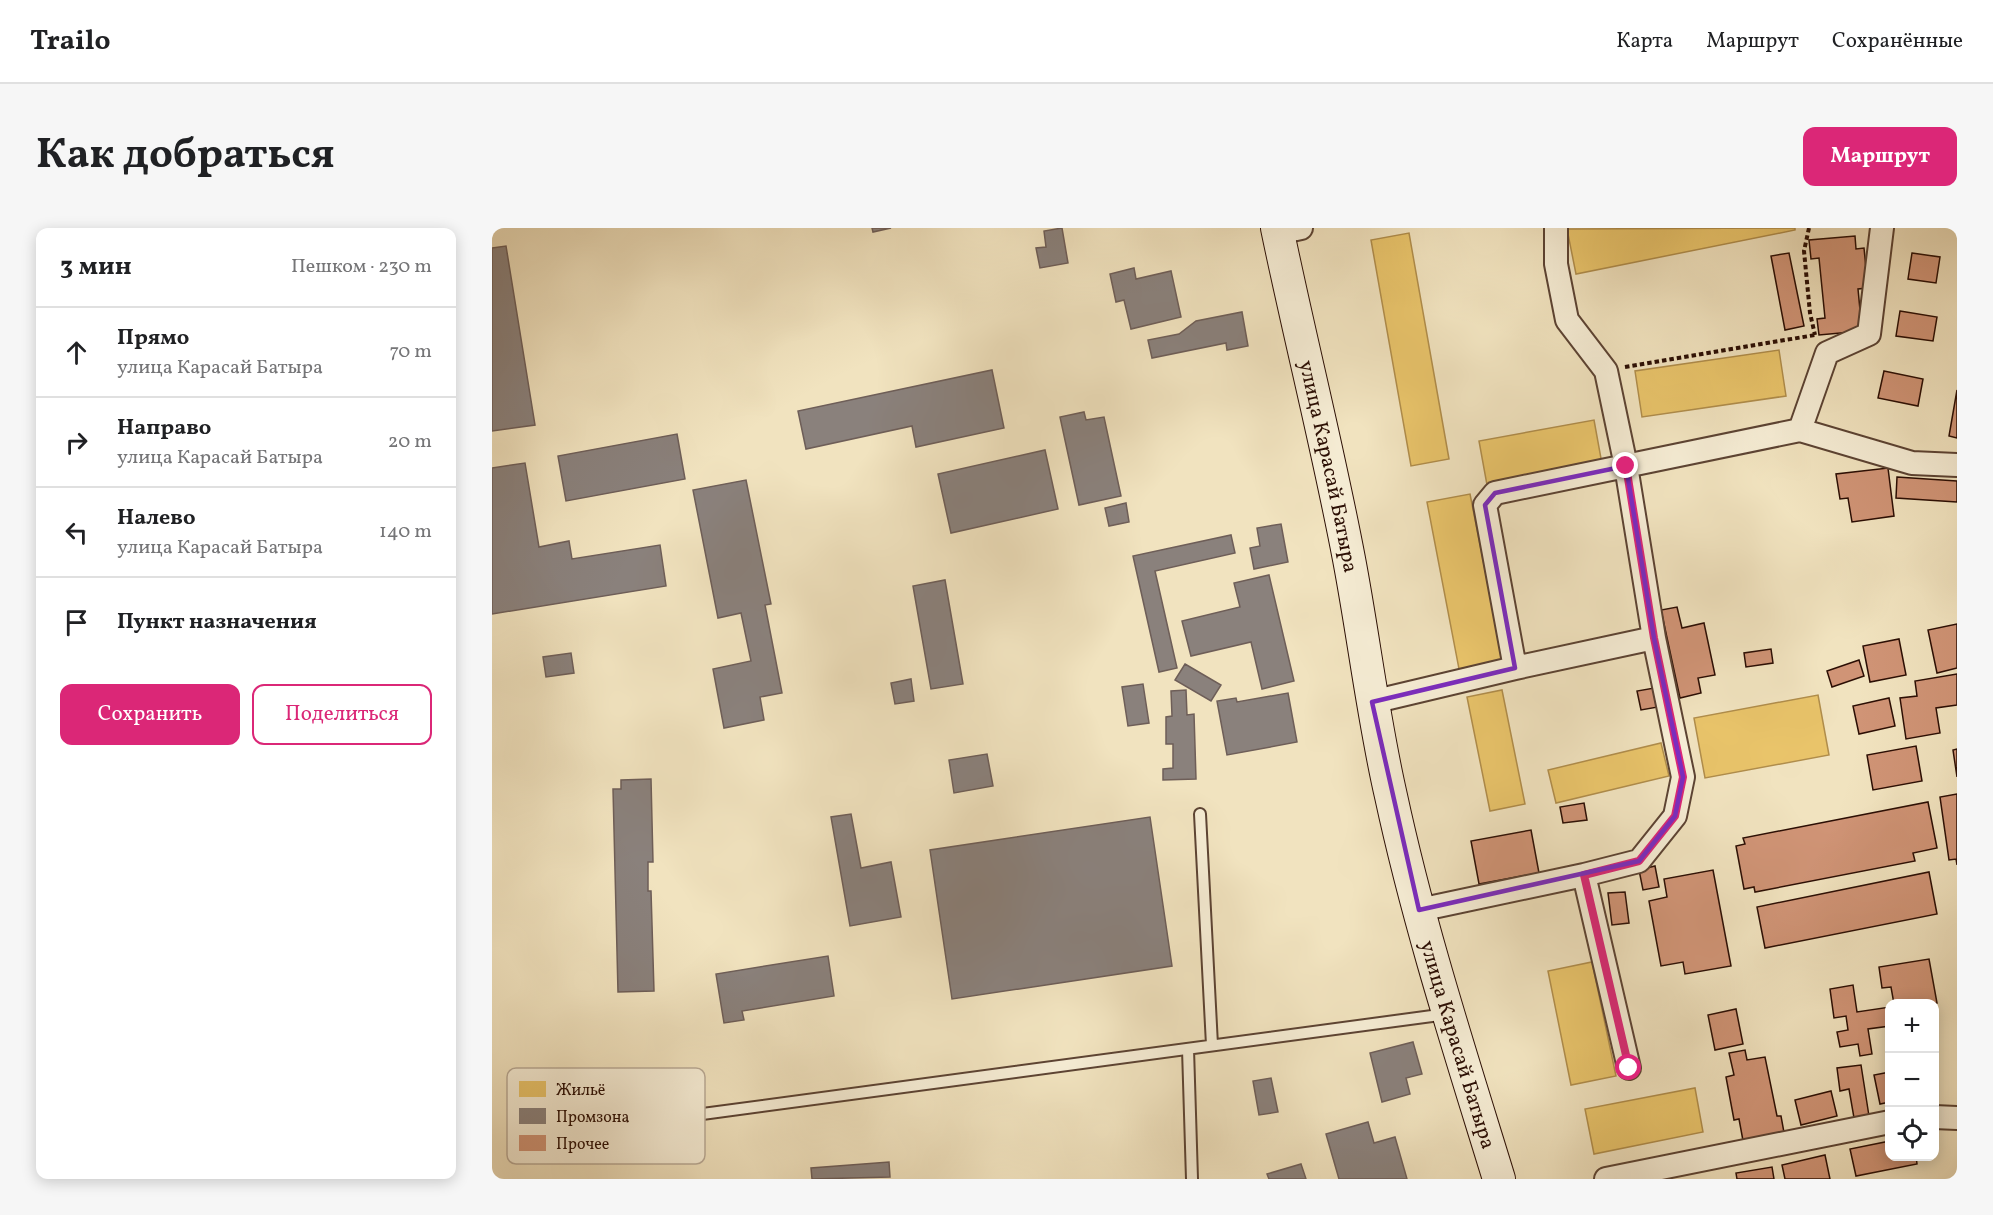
<!DOCTYPE html>
<html lang="ru">
<meta charset="utf-8">
<style>
:root{--surface:#fff;--page:#f6f6f6;--text:#202124;--muted:#757577;--line:#e0e0e0;--accent:#db2777}
body{margin:0;font-family:Vollkorn,serif;background:var(--page);color:var(--text)}
.controls{position:absolute;right:18px;bottom:18px;display:grid;overflow:hidden;border-radius:12px;box-shadow:0 3px 15px #0003}
.controls button{width:54px;height:54px;display:grid;place-items:center;padding:0;border:0;border-bottom:2px solid var(--line);background:var(--surface);color:var(--text);font:30px sans-serif}
.stop{position:absolute;width:18px;height:18px;margin:-14px;border:4px solid #db2777;border-radius:50%;background:#fff}
.stop.end{background:#db2777;border-color:#fff;box-shadow:0 2px 6px #0008}
.list{margin:0;padding:0;list-style:none}
h2{display:flex;justify-content:space-between;align-items:center;height:78px;margin:0;padding:0 24px;font-size:26px}
h2 small{font-size:20px;font-weight:400;color:var(--muted)}
.list li{display:grid;grid-template-columns:39px 1fr auto;gap:18px;align-items:center;box-sizing:border-box;height:90px;padding:0 24px;border-top:2px solid var(--line)}
.list b{display:block;font-size:22px;white-space:nowrap}
.list p{margin:0;font-size:20px;white-space:nowrap;color:var(--muted)}
.list em{font-size:20px;font-style:normal;color:var(--muted)}
.actions{display:flex;gap:12px;padding:18px 24px}
.actions a{flex:1;padding:14px 0;border:2px solid var(--accent);border-radius:12px;text-align:center;font-size:21px;color:var(--accent)}
.actions .main{background:var(--accent);color:#fff}
.icon{flex:none;width:33px;height:33px;fill:none;stroke:currentColor;stroke-width:2;stroke-linecap:round;stroke-linejoin:round}
.map{position:relative;flex:none;width:1465px;height:951px;overflow:hidden;border-radius:12px}
header{display:flex;align-items:center;gap:36px;box-sizing:border-box;height:84px;padding:0 30px;background:var(--surface);border-bottom:2px solid var(--line)}
header strong{font-size:28px}
nav{display:flex;gap:33px;margin-inline-start:auto;font-size:21px}
.intro{display:flex;align-items:center;justify-content:space-between;box-sizing:border-box;height:144px;padding:0 36px}
h1{margin:0;font-size:42px}
.button{padding:15px 27px;border-radius:12px;background:var(--accent);color:#fff;font-size:21px;font-weight:700}
main{display:flex;gap:36px;padding:0 36px}
aside{flex:1;background:var(--surface);border-radius:12px;box-shadow:0 3px 15px #0003}
.map>svg:first-child{display:block}
</style>
<header>
<strong>Trailo</strong>
<nav><a>Карта</a><a>Маршрут</a><a>Сохранённые</a></nav>
</header>
<div class="intro"><h1>Как добраться</h1><a class="button">Маршрут</a></div>
<main>
<aside>
<h2>3 мин<small>Пешком · 230 m</small></h2>
<ul class="list">
<li><svg class="icon" aria-label="ahead" viewBox="0 0 24 24"><path d="M12 20V5M6 11l6-6 6 6"/></svg><div><b>Прямо</b><p>улица Карасай Батыра</p></div><em>70 m</em></li>
<li><svg class="icon" aria-label="right" viewBox="0 0 24 24"><path d="M7 20v-9h11M14 6l5 5-5 5"/></svg><div><b>Направо</b><p>улица Карасай Батыра</p></div><em>20 m</em></li>
<li><svg class="icon" aria-label="left" viewBox="0 0 24 24"><path d="M17 20v-9H6M10 6l-5 5 5 5"/></svg><div><b>Налево</b><p>улица Карасай Батыра</p></div><em>140 m</em></li>
<li><svg class="icon" aria-label="arrive" viewBox="0 0 24 24"><path d="M6 21V4h12l-3 4 3 4H6"/></svg><div><b>Пункт назначения</b></div></li>
</ul>
<div class="actions"><a class="main">Сохранить</a><a>Поделиться</a></div>
</aside>
<div class="map">
<svg width="1465" height="951" viewBox="0 0 1465 951">
<rect width="100%" height="100%" fill="#f1e3bf"/>
<filter id="stains"><feTurbulence type="fractalNoise" baseFrequency=".00333" numOctaves="4"/><feColorMatrix values="0 0 0 0 .2 0 0 0 0 .09 0 0 0 0 .02 0 0 0 .5 -.17"/></filter>
<radialGradient id="worn" r=".72"><stop offset=".6" stop-color="#630" stop-opacity="0"/><stop offset="1" stop-color="#630" stop-opacity=".3"/></radialGradient>
<!-- homes -->
<path fill="#e9c46a" stroke="#b08d4b" stroke-width="1.5" d="M1303,0v2l-219,44 -9,-45z
M917,5l40,226 -38,7 -40,-226z
M1287,122l7,46 -144,21 -7,-46z
M1102,192l8,44 -115,21 -8,-44z
M978,266l33,167 -44,8 -32,-167z
M1010,462l23,114 -35,7 -23,-114z
M1326,467l11,60 -124,23 -11,-60z
M1169,515l8,33 -113,27 -8,-33z
M1100,734l24,114 -45,9 -23,-114z
M1203,860l8,44 -109,22 -9,-45z"/>
<!-- industry -->
<path fill="#8a817c" stroke="#6e5e58" stroke-width="1.5" d="M380,0h19l-18,4z
M570,0l6,35 -28,5 -4,-20 10,-1 -2,-16z
M14,18l29,179 -43,6v-183z
M642,40l2,11 35,-8 10,46 -50,12 -7,-29 -8,2 -6,-28z
M750,84l6,34 -21,4 -1,-7 -74,15 -4,-18 31,-6 17,-13z
M500,142l12,58 -88,19 -4,-21 -106,23 -8,-38z
M592,184l2,8 18,-3 17,79 -42,9 -19,-88z
M185,206l8,45 -119,22 -8,-45z
M553,222l13,59 -107,24 -13,-59z
M33,235l14,84 30,-6 3,18 88,-14 6,41 -174,28v-146z
M254,252l25,124 -6,1 17,88 -22,4 4,23 -40,8 -11,-59 38,-8 -10,-48 -23,5 -25,-128z
M634,275l3,19 -20,4 -4,-18z
M789,296l7,38 -34,7 -4,-21 10,-2 -3,-18z
M739,307l4,18 -80,18 22,97 -18,4 -26,-116z
M777,347l25,106 -32,8 -11,-47 -60,14 -9,-35 58,-14 -6,-24z
M453,352l18,104 -32,5 -18,-103z
M79,425l3,20 -28,4 -3,-20z
M693,436l36,21 -10,16 -36,-21z
M419,451l3,22 -19,3 -4,-21z
M651,456l6,39 -21,3 -6,-39z
M694,462l1,25 7,-1 2,65 -33,1v-11l10,-1v-24h-7v-27l6,-1 -1,-25z
M796,465l9,49 -70,13 -10,-54 19,-3 1,4z
M495,526l6,32 -39,7 -5,-33z
M159,551l2,83h-5v29h3l3,100 -36,1 -5,-203h8v-9z
M359,586l10,54 30,-6 10,55 -51,9 -19,-109z
M658,589l22,149 -220,33 -22,-149z
M336,728l6,40 -92,15 2,9 -20,3 -8,-49z
M921,814l9,32 -16,4 4,16 -28,8 -12,-49z
M779,850l7,34 -19,3 -6,-34z
M876,894l6,21 21,-6 12,42h-68l-13,-45z
M397,934l1,15 -78,2 -1,-11z
M809,936l5,15h-37l-2,-5z"/>
<!-- building -->
<path fill="#d09476" stroke="#2b0e04" stroke-width="1.5" d="M1363,8l1,13 8,-1 4,40 -10,1 4,42 -43,4 -2,-16 8,-1 -6,-60 -8,1 -2,-19z
M1297,25l15,73 -19,4 -14,-74z
M1420,25l28,4 -4,26 -28,-4z
M1408,83l37,6 -4,24 -37,-5z
M1392,143l39,8 -5,27 -40,-8z
M1465,162v48l-8,-2z
M1396,240l6,48 -42,6 -4,-24 -8,1 -4,-25z
M1405,249l60,4v21l-61,-4z
M1185,379l5,21 22,-5 11,52 -17,3 3,15 -21,5 -19,-88z
M1465,396v44l-20,5 -9,-43z
M1407,411l7,36 -36,7 -7,-36z
M1279,421l2,14 -27,4 -2,-14z
M1367,432l5,16 -32,11 -5,-16z
M1465,446v31l-21,3 4,25 -34,6 -6,-41 17,-2 -2,-15z
M1162,460l4,19 -17,3 -4,-19z
M1397,470l6,28 -36,8 -6,-28z
M1424,518l6,35 -49,9 -6,-35z
M1465,521v28l-4,-27z
M1465,566v71l-1,-6 -7,1 -9,-63z
M1436,574l9,46 -24,5 2,8 -160,31 -1,-5 -10,2 -8,-43 9,-2 -2,-6z
M1092,575l3,17 -24,3 -3,-16z
M1039,602l8,43 -60,11 -8,-43z
M1163,638l4,21 -16,3 -4,-20z
M1221,642l18,96 -46,8 -2,-12 -22,4 -12,-65 18,-4 -3,-18z
M1437,644l8,42 -172,34 -8,-41z
M1133,664l4,31 -17,2 -4,-32z
M1437,731l8,44 -43,1 -3,-17 -9,1 -3,-21z
M1361,757l4,27 33,-5v19l-22,3 4,25 -12,2 -2,-12 -18,3 -3,-15 11,-2 -2,-14 -12,2 -4,-29z
M1244,781l7,35 -28,6 -7,-35z
M1253,822l2,10 18,-3 12,59h4l4,22 -41,8 -5,-27 -5,1 -8,-43 8,-2 -5,-22z
M1369,837l8,51 -15,2 -5,-29 -9,2 -3,-23z
M1398,844v30l-10,2 -6,-29z
M1339,863l6,25 -36,9 -6,-25z
M1398,913v15h26l1,8 -61,12 -6,-27z
M1333,927l5,24h-45l-3,-14z
M1280,939l2,12h-37l-1,-6z"/>
<g fill="none" stroke-linecap="round" stroke-linejoin="round">
<defs>
<path id="service" d="M708,586l12,231
M696,821l4,130
M188,889l767,-103"/>
<path id="minor" d="M1390,0l-13,106 -42,19 -27,77 112,33 45,2
M786,5l23,-5
M1023,440l-30,-163 10,-12 305,-63
M880,474l143,-34 139,-30
M1092,647l45,193
M927,682l165,-35 55,-14 36,-45 8,-39 -29,-139 -28,-172 -20,-95 -39,-51 -11,-56v-36
M1442,889l23,1
M1114,951l284,-57"/>
<g id="secondary">
<path id="s1" d="M785,0c23,111 51,220 72,331 15,79 24,159 42,237 28,130 69,256 108,383"/>
</g>
</defs>
<!-- service casing -->
<use href="#service" stroke="#5c4333" stroke-width="14"/>
<!-- minor casing -->
<use href="#minor" stroke="#5c4333" stroke-width="26"/>
<!-- secondary casing -->
<use href="#secondary" stroke="#2b0e04" stroke-width="34"/>
<!-- path -->
<path stroke="#2b0e04" stroke-width="4" stroke-dasharray="4.5 3" stroke-linecap="butt" d="M1317,0l-5,23 6,62 5,22
M1133,139l190,-32"/>
<!-- service -->
<use href="#service" stroke="#f6edd5" stroke-width="10"/>
<!-- minor -->
<use href="#minor" stroke="#f6edd5" stroke-width="22"/>
<!-- secondary -->
<use href="#secondary" stroke="#f6edd5" stroke-width="32"/>
</g>
<g fill="none" stroke-linecap="round" stroke-linejoin="round">
<!-- route -->
<path stroke="#db2777" stroke-width="8" d="M1134,238l28,172 29,139 -8,39 -36,45 -55,14 45,193"/>
</g>
<!-- marked area -->
<path fill="none" stroke="#7b2cbf" stroke-width="4.5" stroke-linejoin="round" d="M1134,238l28,172 29,139 -8,39 -36,45 -220,49 -47,-208 143,-34 -30,-163 10,-12z"/>
<g text-anchor="middle" stroke-width="6" stroke-linejoin="round" paint-order="stroke">
<!-- street labels -->
<g font-size="21" fill="#2b0e04" stroke="#f6edd5">
<text dy="7" stroke="none"><textPath href="#s1" startOffset="244">улица Карасай Батыра</textPath></text>
<text dy="7" stroke="none"><textPath href="#s1" startOffset="837">улица Карасай Батыра</textPath></text>
</g>
</g>
<!-- legend -->
<rect x="15" y="840" width="198" height="96" rx="9" fill="#f6edd5" stroke="#b9aa96" stroke-width="1.5"/>
<rect x="27" y="853" width="27" height="16" fill="#e9c46a"/>
<rect x="27" y="880" width="27" height="16" fill="#8a817c"/>
<rect x="27" y="907" width="27" height="16" fill="#d09476"/>
<g font-size="16" fill="#2b0e04">
<text x="64" y="867">Жильё</text>
<text x="64" y="894">Промзона</text>
<text x="64" y="921">Прочее</text>
</g>
<rect width="100%" height="100%" filter="url(#stains)"/>
<rect width="100%" height="100%" fill="url(#worn)"/>
</svg>
<div class="controls">
<button>+</button>
<button>−</button>
<button><svg class="icon" aria-label="locate" viewBox="0 0 24 24"><circle cx="12" cy="12" r="6"/><path d="M12 2v4M12 18v4M2 12h4M18 12h4"/></svg></button>
</div>
<div class="stop" style="left:1137px;top:840px"></div>
<div class="stop end" style="left:1134px;top:238px"></div>
</div>
</main>
